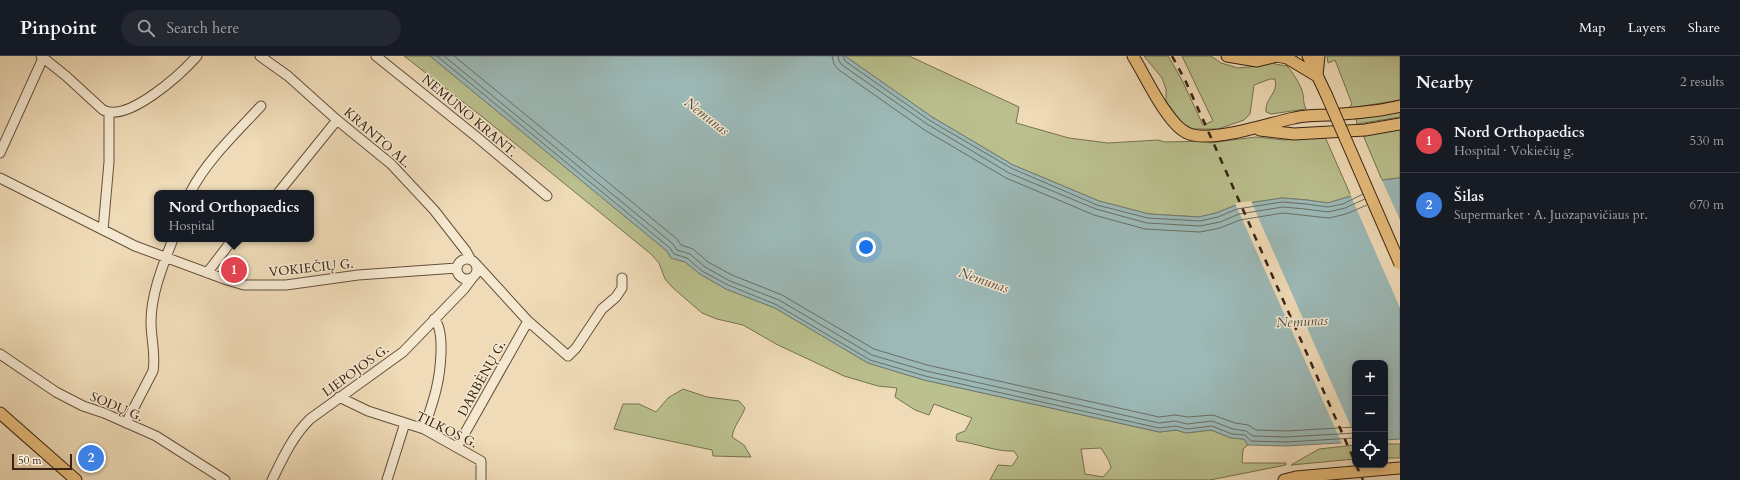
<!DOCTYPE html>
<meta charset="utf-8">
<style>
:root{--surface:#171b24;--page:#242831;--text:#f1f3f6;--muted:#9ea1a6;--line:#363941;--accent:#c59692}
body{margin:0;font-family:Cardo,serif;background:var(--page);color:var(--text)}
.controls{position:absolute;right:12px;bottom:12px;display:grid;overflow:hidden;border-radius:8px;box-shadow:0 2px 6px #0003}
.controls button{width:36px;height:36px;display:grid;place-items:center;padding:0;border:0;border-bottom:1px solid var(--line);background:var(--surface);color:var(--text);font:20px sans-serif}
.scale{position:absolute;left:12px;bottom:10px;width:60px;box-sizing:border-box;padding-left:4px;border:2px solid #372213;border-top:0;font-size:11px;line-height:14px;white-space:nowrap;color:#372213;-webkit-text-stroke:3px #f5e8d0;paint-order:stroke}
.you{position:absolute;left:866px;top:191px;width:14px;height:14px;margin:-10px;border:3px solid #fff;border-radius:50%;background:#1a73e8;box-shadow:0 0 0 6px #1a73e833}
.badge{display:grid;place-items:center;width:26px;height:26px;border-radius:50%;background:var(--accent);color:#fff;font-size:13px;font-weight:700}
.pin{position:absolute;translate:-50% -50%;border:2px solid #fff;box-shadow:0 1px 4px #0006}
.popup{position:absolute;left:154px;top:134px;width:160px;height:52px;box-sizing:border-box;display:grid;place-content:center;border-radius:8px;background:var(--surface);filter:drop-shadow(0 1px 3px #0005);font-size:13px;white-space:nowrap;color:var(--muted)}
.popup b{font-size:15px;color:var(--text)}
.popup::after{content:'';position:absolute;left:50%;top:100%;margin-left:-8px;border:8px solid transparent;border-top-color:var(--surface)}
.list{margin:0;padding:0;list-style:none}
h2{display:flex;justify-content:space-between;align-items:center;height:52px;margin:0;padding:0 16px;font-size:17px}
h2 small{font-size:13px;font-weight:400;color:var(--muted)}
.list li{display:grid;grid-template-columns:26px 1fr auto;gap:12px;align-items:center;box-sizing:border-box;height:64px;padding:0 16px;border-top:1px solid var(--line)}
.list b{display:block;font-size:15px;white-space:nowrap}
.list p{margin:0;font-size:13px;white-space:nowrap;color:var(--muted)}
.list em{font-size:13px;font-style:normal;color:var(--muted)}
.icon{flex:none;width:22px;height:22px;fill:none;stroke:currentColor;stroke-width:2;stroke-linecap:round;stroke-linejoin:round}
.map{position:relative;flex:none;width:1400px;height:424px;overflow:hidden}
header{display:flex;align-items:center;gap:24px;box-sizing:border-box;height:56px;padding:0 20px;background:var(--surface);border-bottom:1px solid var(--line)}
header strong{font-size:19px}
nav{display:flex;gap:22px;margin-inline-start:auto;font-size:14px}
.search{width:280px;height:36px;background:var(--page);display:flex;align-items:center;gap:10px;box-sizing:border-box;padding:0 14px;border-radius:22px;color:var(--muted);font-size:15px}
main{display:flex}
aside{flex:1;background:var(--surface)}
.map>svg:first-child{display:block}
</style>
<header>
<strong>Pinpoint</strong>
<div class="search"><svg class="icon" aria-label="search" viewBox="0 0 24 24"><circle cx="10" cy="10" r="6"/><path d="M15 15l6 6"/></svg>Search here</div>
<nav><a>Map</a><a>Layers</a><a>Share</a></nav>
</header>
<main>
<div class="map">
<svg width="1400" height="424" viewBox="0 0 1400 424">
<rect width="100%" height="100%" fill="#efdbb7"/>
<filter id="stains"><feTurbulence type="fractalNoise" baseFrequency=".005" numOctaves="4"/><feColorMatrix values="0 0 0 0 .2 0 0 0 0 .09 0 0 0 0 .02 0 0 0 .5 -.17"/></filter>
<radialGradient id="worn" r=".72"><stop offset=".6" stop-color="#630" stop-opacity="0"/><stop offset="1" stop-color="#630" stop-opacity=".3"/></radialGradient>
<!-- green -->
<path fill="#bac08e" stroke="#787150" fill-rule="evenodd" d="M404,0h26l237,195 4,7 14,4 15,12 26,15 49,19 93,55 56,17 235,52 17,-2 10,3 25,-3 20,8 13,1 4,6 -5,4 -1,14h44v2l-76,15h-220l8,-15 14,1 6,-9 -4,-6c-18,1 -38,-8 -57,-10l-1,-3 1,-4 8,-3 7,-13 -38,-14 -5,11 -14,-5 -20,-13 2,-9 -19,-2 -34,-10 -68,-32 -33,-19 -26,-6 -15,-6 -30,-26 -7,-8 -6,-16 -8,-9 -166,-135zM1101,392l8,13 2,7 -8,9 -18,-3 -4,-25z
M845,0h64l110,51 -3,16 53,15 39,5 50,-3 7,2 43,-1 1,2 47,-6 28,3 41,-3 26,59 -23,7 -21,-3 -25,-2 -46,7 -20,8 -17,4 -50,-3 -50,-13 -86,-36 -81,-48z
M1144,0h24l14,24 21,45 10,-4 -31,-65h29l10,7 17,5 21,-2 15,-4 1,2 12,2c5,5 15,21 16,28 1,6 0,8 3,15l-35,5 -5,-2c-2,-13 13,-19 9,-33h-5l-16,6 -4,29 -6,6 -26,9h-25l-9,-4 -18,-24v-12l-4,-11z
M1327,0h73v44l-49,8 -1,-2 2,-2 -17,-44 -7,3z
M1400,55v6l-43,7 -1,-5z
M1400,73v49l-18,2 -19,-45z
M683,333l24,8 32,4 6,7c-4,11 -11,17 -13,29l12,8 7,12 -38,-1 -1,-6 -98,-21 9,-25h16l17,8 12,-14z
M1385,388h15v14h-15z
M1355,389v14l-64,6 28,-16z"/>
<!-- water -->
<path fill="#9cb9b7" stroke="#747d75" d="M430,0h415l87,61 81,48 86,36 50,13 50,3 17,-4 20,-8 46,-7 25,2 21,3 23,-7 31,-16 18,-2v261l-15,1v-77h-30v79l-69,4 -38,-1 -4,-6 -13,-1 -20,-8 -25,3 -10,-3 -16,2 -236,-52 -56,-17 -93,-55 -49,-19 -26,-15 -15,-12 -14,-4 -4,-7z"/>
<!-- pier -->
<path fill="#efdbb7" d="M1381,122l19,42v88l-50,-114z
M1251,145l104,235v8h-13l-107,-241z"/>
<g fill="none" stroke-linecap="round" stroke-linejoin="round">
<!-- shore -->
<path stroke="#6a6e65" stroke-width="1" d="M437,0l233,192 4,6 13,4 15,13 26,14 49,20 93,55 55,16 234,52 17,-2 11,3 25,-3 20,8 13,1 6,6 35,1 69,-4
M444,0l229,188 4,6 13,4 15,13 25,14 49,19 93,55 54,16 233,52 16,-2 12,3 25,-3 21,8 13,2 7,5 33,1 69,-4
M454,0l223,183 4,6 12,4 15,13 24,13 50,20 92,54 53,16 232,52 16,-2 13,2 25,-2 22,8 13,2 8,5 30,1 69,-4
M832,0l2,8 5,6 84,59 83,49 88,37 51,14 55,3 20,-4 20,-8 43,-7 46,5 17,-4 21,-9
M838,0l1,5 3,4 85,59 82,49 87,36 51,14 53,3 20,-4 19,-8 44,-7 22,2 23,3 17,-4 20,-9
M843,0l2,5 84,59 82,48 86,37 51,13 52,3 18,-4 19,-8 45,-7 24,2 22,3 15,-3 20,-10"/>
<defs>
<path id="minor" d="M41,0l25,20 37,34c25,13 78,-36 94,-54
M260,0l28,20 49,44 54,44 43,46 32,41 5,9
M376,0l102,82 69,58
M0,97l44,-97
M0,122l135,68 92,34 17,5h42l72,-10 99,-7
M190,137c16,-32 47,-61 71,-87
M278,137l59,-73
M103,174l6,-68v-50
M457 213a10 10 0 1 1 20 0a10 10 0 1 1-20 0Z
M476,208l52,57 40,35 8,-8 26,-39 14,-12 6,-9v-10
M207,217l26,-34
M0,298l56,38 27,14 21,7 52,23 69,44
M339,341l29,14 56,18 57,32v19
M126,367l27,-52c3,-16 -2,-32 -2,-49 0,-28 12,-57 22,-83
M424,373c4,-13 9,-26 12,-39 4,-16 10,-59 -2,-71
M457,391l71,-126
M272,424c11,-22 20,-43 38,-61l93,-67 61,-63 9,-12
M387,424l18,-57"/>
<path id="major" d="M1133,0c12,19 34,68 54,77 23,11 82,-10 107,-15 12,-3 25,-3 37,-3 23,-2 46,-3 69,-9
M1227,0l30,5 20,-5 10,2 30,18
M1308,0l18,38
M1317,19l2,-19
M1260,74l34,4 71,-4 35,-6
M0,357l76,67
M1284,424l12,-3 104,-9"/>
</defs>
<!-- minor casing -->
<use href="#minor" stroke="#65503c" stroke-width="11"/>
<!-- major casing -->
<use href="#major" stroke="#372213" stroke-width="13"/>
<!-- minor -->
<use href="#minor" stroke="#f5e8d0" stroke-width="9"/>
<!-- major -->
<use href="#major" stroke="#e8be7c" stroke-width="11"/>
<!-- rail -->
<path stroke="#372213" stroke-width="2.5" stroke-dasharray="7 7" stroke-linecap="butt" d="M1172,0l13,24 20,44 150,338
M1356,409l7,15"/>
<defs>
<path id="major-bridge" d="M1326,38l74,170"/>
</defs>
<!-- major-bridge casing -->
<use href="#major-bridge" stroke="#372213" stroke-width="13" stroke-linecap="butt"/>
<!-- major-bridge -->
<use href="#major-bridge" stroke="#e8be7c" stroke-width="11"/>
</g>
<g text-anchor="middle" stroke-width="3" stroke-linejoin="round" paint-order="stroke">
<!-- street labels -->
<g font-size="13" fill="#372213" stroke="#f5e8d0">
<text transform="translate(470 59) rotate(40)" y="5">NEMUNO KRANT.</text>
<text transform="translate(378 81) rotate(41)" y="5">KRANTO AL.</text>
<text transform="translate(311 211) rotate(-6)" y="5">VOKIEČIŲ G.</text>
<text transform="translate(355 314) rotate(-36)" y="5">LIEPOJOS G.</text>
<text transform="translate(481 322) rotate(-61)" y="5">DARBĖNŲ G.</text>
<text transform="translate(117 350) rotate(23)" y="5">SODŲ G.</text>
<text transform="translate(447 373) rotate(26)" y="5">TILKOS G.</text>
</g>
<!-- water labels -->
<g font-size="14" font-style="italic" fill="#554f44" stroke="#f5e8d0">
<text transform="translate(707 60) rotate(38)" y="5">Nemunas</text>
<text transform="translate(984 224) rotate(19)" y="5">Nemunas</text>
<text transform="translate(1302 265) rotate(-3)" y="5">Nemunas</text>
</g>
</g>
<rect width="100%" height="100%" filter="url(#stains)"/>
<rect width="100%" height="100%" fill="url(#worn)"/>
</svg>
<div class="controls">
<button>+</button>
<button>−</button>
<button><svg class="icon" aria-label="locate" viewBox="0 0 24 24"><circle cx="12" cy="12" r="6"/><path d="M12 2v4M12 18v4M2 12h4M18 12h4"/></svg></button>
</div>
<div class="scale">50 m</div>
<div class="you"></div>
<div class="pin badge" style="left:234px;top:214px;background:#e0444e">1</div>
<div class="popup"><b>Nord Orthopaedics</b>Hospital</div>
<div class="pin badge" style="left:91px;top:402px;background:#3f7fe0">2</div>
</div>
<aside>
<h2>Nearby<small>2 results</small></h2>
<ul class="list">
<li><span class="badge" style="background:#e0444e">1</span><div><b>Nord Orthopaedics</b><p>Hospital · Vokiečių g.</p></div><em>530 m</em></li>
<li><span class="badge" style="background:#3f7fe0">2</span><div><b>Šilas</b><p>Supermarket · A. Juozapavičiaus pr.</p></div><em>670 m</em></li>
</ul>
</aside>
</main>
